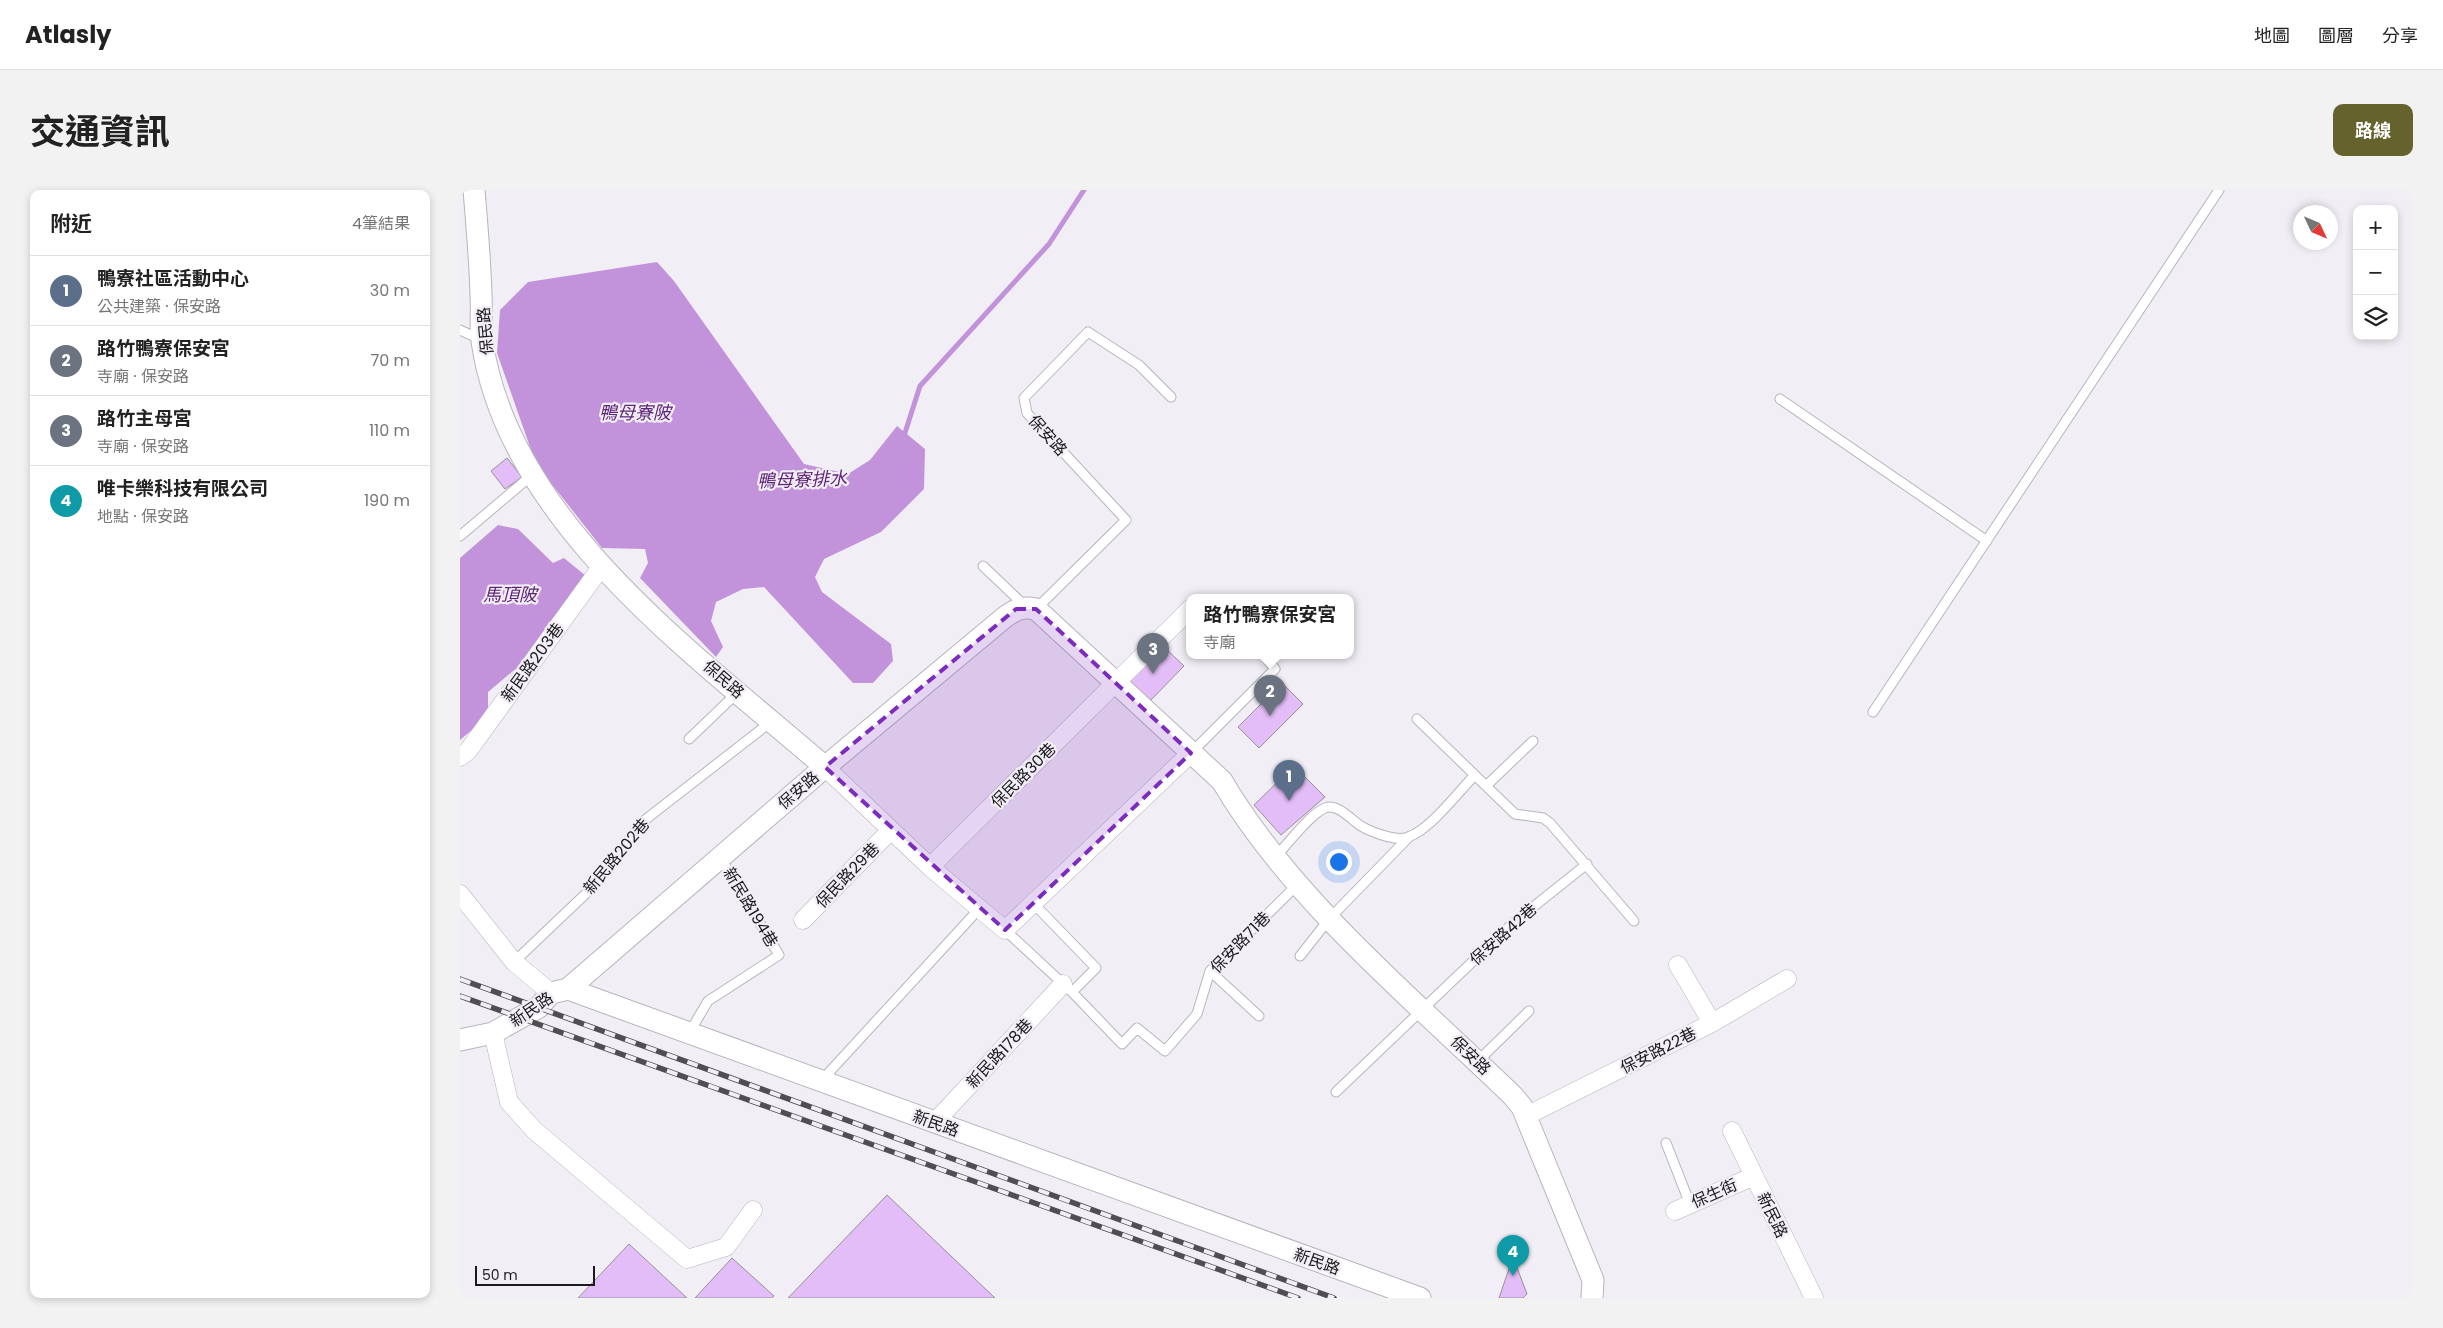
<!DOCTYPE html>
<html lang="zh-TW">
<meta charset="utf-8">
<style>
:root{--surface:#fff;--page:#f2f2f2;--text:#222;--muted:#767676;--line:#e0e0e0;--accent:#66622e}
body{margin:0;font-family:Poppins,"Noto Sans TC",sans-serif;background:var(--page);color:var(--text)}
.controls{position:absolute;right:15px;top:15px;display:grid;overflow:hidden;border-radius:10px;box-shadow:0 2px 8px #0003}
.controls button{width:45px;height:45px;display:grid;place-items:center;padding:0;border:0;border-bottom:1px solid var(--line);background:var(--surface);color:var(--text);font:25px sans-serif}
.compass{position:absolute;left:1833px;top:15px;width:45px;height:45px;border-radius:50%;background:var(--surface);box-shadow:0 2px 8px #0003;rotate:134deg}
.scale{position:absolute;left:15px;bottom:12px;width:120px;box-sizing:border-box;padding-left:5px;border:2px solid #1b191c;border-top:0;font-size:14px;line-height:18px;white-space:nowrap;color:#1b191c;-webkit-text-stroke:4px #f2eef5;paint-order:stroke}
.you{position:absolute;left:878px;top:671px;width:18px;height:18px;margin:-12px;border:4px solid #fff;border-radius:50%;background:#1a73e8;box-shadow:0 0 0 8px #1a73e833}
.badge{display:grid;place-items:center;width:32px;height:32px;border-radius:50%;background:var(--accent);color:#fff;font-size:16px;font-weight:700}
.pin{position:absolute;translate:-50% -41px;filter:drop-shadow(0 1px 2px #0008)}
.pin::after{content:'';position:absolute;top:26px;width:18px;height:15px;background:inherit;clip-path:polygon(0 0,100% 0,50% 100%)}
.popup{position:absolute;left:726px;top:404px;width:168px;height:65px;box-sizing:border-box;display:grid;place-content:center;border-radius:10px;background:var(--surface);filter:drop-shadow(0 1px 4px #0005);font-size:16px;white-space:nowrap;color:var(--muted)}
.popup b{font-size:19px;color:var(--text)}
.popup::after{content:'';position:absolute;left:50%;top:100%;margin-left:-10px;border:10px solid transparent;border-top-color:var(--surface)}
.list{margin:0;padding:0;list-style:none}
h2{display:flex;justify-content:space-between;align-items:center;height:65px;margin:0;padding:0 20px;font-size:21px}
h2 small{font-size:16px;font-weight:400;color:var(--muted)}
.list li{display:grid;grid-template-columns:32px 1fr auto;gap:15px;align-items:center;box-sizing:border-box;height:70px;padding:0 20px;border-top:1px solid var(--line)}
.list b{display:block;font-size:19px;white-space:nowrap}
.list p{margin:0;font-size:16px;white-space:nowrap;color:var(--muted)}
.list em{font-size:16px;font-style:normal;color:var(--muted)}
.icon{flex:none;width:28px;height:28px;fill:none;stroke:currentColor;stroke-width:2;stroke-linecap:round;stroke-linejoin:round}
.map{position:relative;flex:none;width:1953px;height:1108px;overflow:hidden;border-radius:10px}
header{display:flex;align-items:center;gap:30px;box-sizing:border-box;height:70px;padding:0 25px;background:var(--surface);border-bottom:1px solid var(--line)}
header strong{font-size:24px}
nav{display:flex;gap:28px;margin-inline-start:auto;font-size:18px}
.intro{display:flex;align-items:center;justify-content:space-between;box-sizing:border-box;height:120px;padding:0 30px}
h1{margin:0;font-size:35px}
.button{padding:12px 22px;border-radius:10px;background:var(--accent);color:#fff;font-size:18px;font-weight:700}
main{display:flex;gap:30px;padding:0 30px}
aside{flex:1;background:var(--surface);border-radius:10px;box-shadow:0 2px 8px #0003}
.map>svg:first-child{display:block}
</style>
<header>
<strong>Atlasly</strong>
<nav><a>地圖</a><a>圖層</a><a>分享</a></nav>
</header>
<div class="intro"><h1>交通資訊</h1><a class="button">路線</a></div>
<main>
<aside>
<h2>附近<small>4筆結果</small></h2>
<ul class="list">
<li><span class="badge" style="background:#5c6f8a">1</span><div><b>鴨寮社區活動中心</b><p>公共建築 · 保安路</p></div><em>30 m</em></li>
<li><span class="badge" style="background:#6b7280">2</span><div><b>路竹鴨寮保安宮</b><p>寺廟 · 保安路</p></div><em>70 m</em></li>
<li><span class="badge" style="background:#6b7280">3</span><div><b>路竹主母宮</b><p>寺廟 · 保安路</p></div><em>110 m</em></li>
<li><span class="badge" style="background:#0f9aa8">4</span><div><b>唯卡樂科技有限公司</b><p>地點 · 保安路</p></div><em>190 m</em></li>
</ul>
</aside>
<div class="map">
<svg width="1953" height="1108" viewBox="0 0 1953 1108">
<rect width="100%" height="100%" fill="#f2eef5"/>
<!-- water -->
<path fill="#c293da" d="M197,72l17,19 130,183 44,10 22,-14 27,-34 28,23 -1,40 -43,43 -57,27 -9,18 7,15 69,52 2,17 -20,22h-20l-89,-96 -21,2 -27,13 -5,19 12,26 -7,10 -76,-79 8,-15 -3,-14 -43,-1 -66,-84 -39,-111 3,-43 28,-28z
M38,335l20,4 35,34 11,-5 22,18 -61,85 -37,31v24l-28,24v-182z"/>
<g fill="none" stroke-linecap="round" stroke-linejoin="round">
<!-- stream -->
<path stroke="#c293da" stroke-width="5" d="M443,249l17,-53 129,-142 35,-54"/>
</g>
<!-- building -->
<path fill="#e3bdf7" stroke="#969198" d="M47,268l15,19 -17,12 -14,-18z
M701,454l23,22 -37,38 -24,-23z
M822,493l21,21 -44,44 -21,-21z
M834,576l31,31 -44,38 -27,-30z
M427,1005l108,103h-207z
M169,1054l58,54h-109z
M1053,1067l14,37 -4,4h-24z
M272,1068l42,38 -2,2h-77z"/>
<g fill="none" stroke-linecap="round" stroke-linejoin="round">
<defs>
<path id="service" d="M0,140l22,10
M1320,209l207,142
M0,346l72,-61
M523,376l43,41
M576,419l90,-89 -99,-107 -3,-15 64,-66 51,33 32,32
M1413,522l346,-522
M957,529l98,95 28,4 7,5 84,98
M229,549l49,-47
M731,563l84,-84 -11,-14
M1026,596l47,-45
M816,666c12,-12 34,-42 49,-48 13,-5 26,12 36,18 10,6 36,16 47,11 23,-8 49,-44 67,-62
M573,713l63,65 -24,24
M545,740l67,62 50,52 15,-16 28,23 32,-37 13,-43 89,-88
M840,766l30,-38 79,-81
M54,772l82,-78 45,-61 131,-102
M750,781l49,45
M229,843l19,-32 71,-46 -59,-98
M1018,871l51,-50
M362,890l157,-171
M876,902l177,-169 74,-59
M1206,953l24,61"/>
<path id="minor" d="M0,567l8,-6 134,-185
M365,577l105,100 75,63 186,-177
M470,677l260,-258
M0,704l54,68 37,31
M343,730l88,-90
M1218,775l34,58
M33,843l16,69 25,28 153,129 39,-12 27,-37
M1066,926l186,-93 75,-44
M475,932l128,-138
M1272,941l82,167
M1215,1021l79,-35"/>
<path id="tertiary" d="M14,0c3,35 6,70 7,105 1,15 -1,31 1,46 26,181 214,314 343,426
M108,799l257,-222 180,-150c11,-8 18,-11 31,-8l186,172c69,118 193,220 291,315l9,11 71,173 -1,18
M0,850l33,-7 46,-26 12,-14 17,-4 852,309"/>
</defs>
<!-- service casing -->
<use href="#service" stroke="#b8b4bb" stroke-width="11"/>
<!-- minor casing -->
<use href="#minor" stroke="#b8b4bb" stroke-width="19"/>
<!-- tertiary casing -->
<use href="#tertiary" stroke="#b8b4bb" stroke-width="23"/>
<!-- service -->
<use href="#service" stroke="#fff" stroke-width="9"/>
<!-- minor -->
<use href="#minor" stroke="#fff" stroke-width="18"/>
<!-- tertiary -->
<use href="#tertiary" stroke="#fff" stroke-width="21"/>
<defs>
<path id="rail" d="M0,789l874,319
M0,806l838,302"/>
</defs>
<!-- rail casing -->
<use href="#rail" stroke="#504e52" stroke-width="5.5"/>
<!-- rail -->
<use href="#rail" stroke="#f2eef5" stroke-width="4" stroke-dasharray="11" stroke-linecap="butt"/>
</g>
<!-- marked area -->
<path fill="#7b2cbf" fill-opacity="0.2" stroke="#7b2cbf" stroke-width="4" stroke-dasharray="10 6" stroke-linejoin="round" d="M556,419h20l155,144 -186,177 -180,-163z"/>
<g text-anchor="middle" stroke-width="4.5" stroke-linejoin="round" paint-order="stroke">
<!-- street labels -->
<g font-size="16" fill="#1b191c" stroke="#f2eef5">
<text transform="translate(25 141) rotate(-95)" y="6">保民路</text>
<text transform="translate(588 245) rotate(48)" y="6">保安路</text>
<text transform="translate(72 472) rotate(-54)" y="6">新民路203巷</text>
<text transform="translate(264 489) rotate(41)" y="6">保民路</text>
<text transform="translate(563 585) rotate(-45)" y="6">保民路30巷</text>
<text transform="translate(338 600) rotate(-41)" y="6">保安路</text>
<text transform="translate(156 666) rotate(-50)" y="6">新民路202巷</text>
<text transform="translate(387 685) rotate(-46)" y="6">保民路29巷</text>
<text transform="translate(291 717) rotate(59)" y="6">新民路194巷</text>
<text transform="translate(1043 744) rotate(-42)" y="6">保安路42巷</text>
<text transform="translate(780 752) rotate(-46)" y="6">保安路71巷</text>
<text transform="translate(71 819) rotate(-34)" y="6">新民路</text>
<text transform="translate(1198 860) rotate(-27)" y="6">保安路22巷</text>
<text transform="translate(539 863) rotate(-47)" y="6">新民路178巷</text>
<text transform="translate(1011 865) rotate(44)" y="6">保安路</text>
<text transform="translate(476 933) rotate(20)" y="6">新民路</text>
<text transform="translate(1254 1003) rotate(-24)" y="6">保生街</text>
<text transform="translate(1313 1025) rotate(64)" y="6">新民路</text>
<text transform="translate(857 1071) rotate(20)" y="6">新民路</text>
</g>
<!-- water labels -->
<g font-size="18" font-style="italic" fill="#5f2578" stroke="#f2eef5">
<text x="175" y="229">鴨母寮陂</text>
<text transform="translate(342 290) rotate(-2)" y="6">鴨母寮排水</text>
<text x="50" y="411">馬頂陂</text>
</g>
</g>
</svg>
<div class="controls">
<button>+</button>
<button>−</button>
<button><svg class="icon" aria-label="layers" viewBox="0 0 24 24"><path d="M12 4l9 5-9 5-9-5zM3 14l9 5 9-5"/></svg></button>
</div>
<svg class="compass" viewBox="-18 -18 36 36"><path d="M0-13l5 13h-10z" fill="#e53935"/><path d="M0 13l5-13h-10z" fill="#767676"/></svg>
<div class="scale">50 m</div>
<div class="you"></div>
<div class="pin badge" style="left:829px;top:611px;background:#5c6f8a">1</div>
<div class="pin badge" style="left:810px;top:526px;background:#6b7280">2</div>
<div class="popup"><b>路竹鴨寮保安宮</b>寺廟</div>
<div class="pin badge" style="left:693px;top:484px;background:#6b7280">3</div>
<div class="pin badge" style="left:1053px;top:1086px;background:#0f9aa8">4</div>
</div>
</main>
